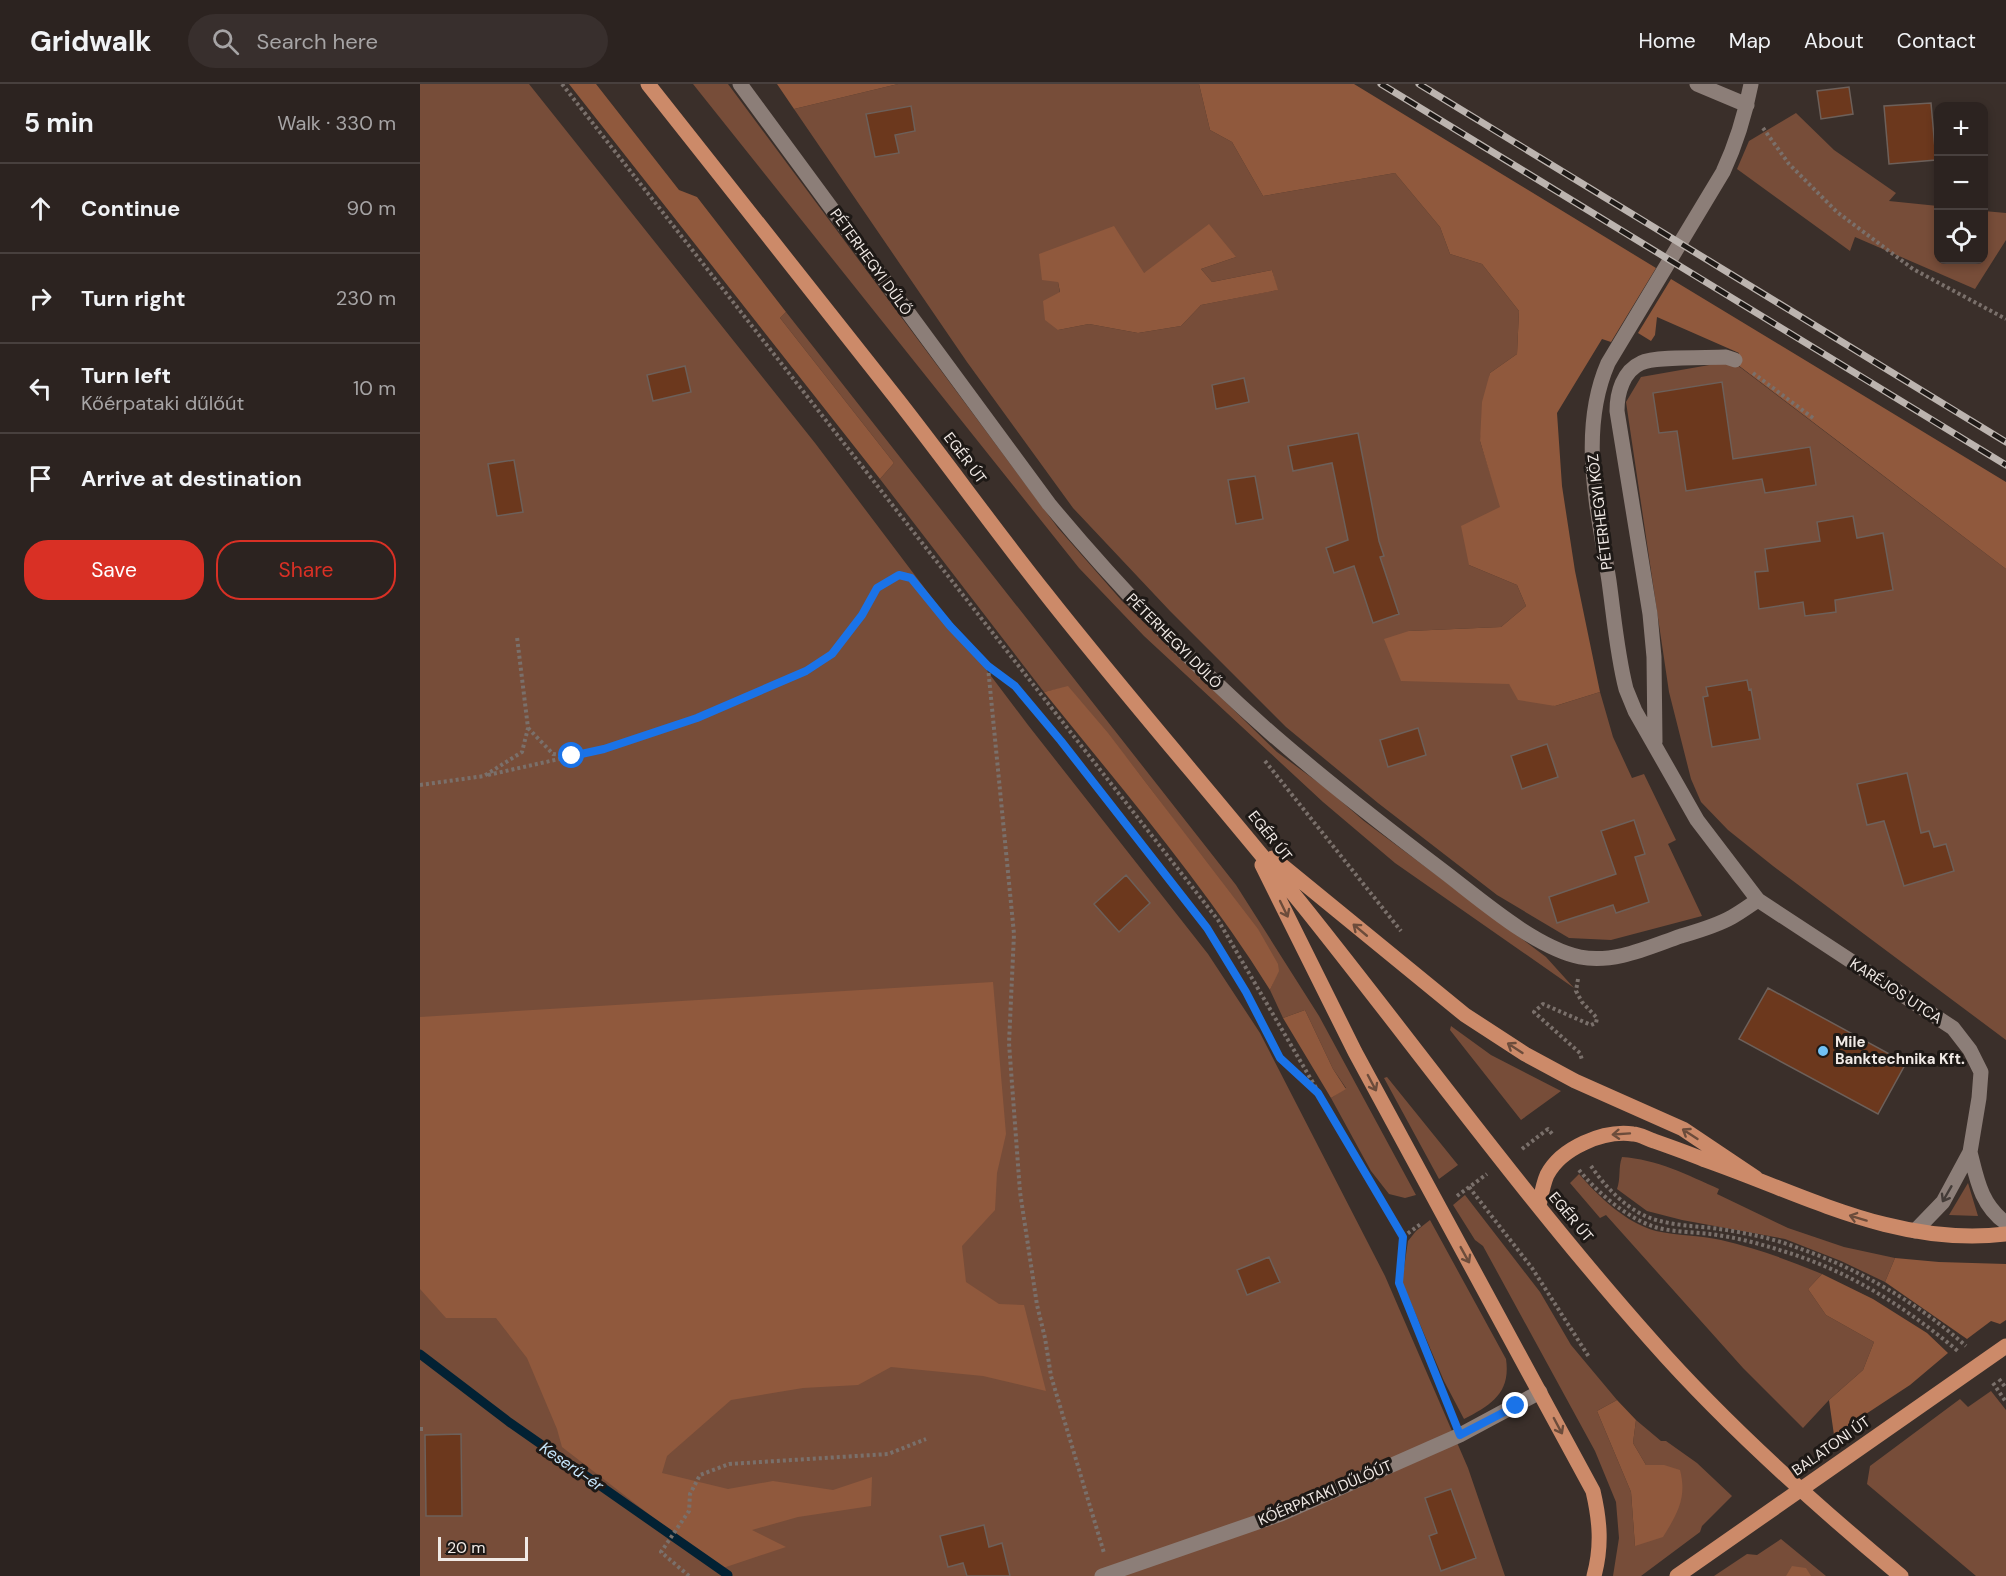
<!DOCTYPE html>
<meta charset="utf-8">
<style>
:root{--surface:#2c2320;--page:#382f2d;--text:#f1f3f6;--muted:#a6a4a5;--line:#48403e;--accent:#d93025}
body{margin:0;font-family:"DM Sans",sans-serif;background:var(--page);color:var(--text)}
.controls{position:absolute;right:18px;top:18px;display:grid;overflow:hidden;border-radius:12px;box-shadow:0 3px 9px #0003}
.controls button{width:54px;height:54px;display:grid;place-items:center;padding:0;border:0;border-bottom:2px solid var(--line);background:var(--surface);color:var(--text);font:30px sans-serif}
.scale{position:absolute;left:18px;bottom:15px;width:90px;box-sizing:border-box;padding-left:6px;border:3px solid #f1eae6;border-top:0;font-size:16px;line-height:21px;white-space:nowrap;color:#f1eae6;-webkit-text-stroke:4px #1e1916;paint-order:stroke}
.stop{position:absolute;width:18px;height:18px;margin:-14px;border:4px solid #1a73e8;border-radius:50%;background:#fff}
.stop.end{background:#1a73e8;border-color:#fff;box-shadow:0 2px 6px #0008}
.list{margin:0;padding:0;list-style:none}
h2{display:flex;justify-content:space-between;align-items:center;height:78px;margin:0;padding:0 24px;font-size:26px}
h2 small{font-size:20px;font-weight:400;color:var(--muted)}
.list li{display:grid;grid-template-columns:39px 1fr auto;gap:18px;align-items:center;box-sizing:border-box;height:90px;padding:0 24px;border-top:2px solid var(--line)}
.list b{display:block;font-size:22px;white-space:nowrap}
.list p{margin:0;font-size:20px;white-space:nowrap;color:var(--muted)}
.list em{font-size:20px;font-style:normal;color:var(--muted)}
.actions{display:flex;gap:12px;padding:18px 24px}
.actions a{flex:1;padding:14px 0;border:2px solid var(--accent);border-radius:24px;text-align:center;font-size:21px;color:var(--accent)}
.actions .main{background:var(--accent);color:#fff}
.icon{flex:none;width:33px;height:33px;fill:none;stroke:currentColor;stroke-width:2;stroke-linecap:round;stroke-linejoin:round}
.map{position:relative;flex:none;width:1586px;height:1492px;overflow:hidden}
header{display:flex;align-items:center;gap:36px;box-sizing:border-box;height:84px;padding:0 30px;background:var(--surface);border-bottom:2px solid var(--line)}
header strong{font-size:28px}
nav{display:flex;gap:33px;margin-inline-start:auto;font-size:21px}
.search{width:420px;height:54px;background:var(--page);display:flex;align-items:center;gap:15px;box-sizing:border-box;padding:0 21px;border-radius:33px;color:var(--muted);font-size:22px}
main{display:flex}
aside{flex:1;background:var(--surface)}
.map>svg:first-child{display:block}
</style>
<header>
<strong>Gridwalk</strong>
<div class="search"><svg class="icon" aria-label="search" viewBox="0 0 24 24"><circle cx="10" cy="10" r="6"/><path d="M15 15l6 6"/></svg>Search here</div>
<nav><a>Home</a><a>Map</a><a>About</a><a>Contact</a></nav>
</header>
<main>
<aside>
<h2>5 min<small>Walk · 330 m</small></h2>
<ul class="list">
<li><svg class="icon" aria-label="ahead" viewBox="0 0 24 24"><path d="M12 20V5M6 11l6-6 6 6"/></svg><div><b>Continue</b></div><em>90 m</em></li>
<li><svg class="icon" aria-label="right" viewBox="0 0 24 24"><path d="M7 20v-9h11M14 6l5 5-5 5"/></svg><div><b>Turn right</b></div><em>230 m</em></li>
<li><svg class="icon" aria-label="left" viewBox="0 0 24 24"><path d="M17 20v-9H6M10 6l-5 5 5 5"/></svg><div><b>Turn left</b><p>Kőérpataki dűlőút</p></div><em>10 m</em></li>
<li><svg class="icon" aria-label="arrive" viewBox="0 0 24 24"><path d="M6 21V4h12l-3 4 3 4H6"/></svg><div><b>Arrive at destination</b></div></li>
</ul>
<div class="actions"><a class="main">Save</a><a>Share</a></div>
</aside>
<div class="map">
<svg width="1586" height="1492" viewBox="0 0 1586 1492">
<rect width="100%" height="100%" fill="#3a2f2a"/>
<!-- green -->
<path fill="#774d39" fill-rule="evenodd" d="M0,0h109l286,359 213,282 180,229 52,79 125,243 83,192 37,108h-1085z
M273,0h35l330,444 64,73 155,151 50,37 37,32 182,136 28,31 -179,-125 -72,-61 -179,-166 -65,-68z
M478,0h301l11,46 22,12 31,54 132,-23 45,54 10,27 32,10 37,47 -2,43 -27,19 -10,68 21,66 -32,58 48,20 9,21 -25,21 -92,4 100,53 46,22 45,-14 13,45 19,41 12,-4 32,66 -8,4 34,72 -91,24 -42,-2 -72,-43 -119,-92 -92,-76 -116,-116 -97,-103 -106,-146 -173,-253zM816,173l-35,12 11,13 60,-12 5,20 -76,15 -20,21 -43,7 -49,-9 -31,6 2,-37 -2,-11 86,-9z
M1376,29l38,37 62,43 -7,8 49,5v54h46v-49l22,2v27l-31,49 -120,-52 -5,14 -113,-82 12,-28z
M366,228l450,573 83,131 97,179 -11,3 -16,-4 -18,-23 -40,-73 15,-10 -13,-19 -28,-59 -22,8 -13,-28 8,-19c-64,-99 -133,-195 -210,-284l-24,5 -164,-213 14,-16 -114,-145z
M1312,277l274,208v471l-233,-174 -45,-36 -27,-28 -10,-23 -22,-87 -43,-290 15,-25z
M1031,942l40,29 70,36 -40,29 -71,-90z
M967,993l71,88 -19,14 -55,-101z
M1202,1073c34,2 66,18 97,32l-2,5 71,34 56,19 51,11 -10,24 -44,-21 -56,-22 -103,-19 -35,-9 -30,-22c4,-11 1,-21 5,-32z
M1159,1090c21,24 46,48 77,57 21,5 44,4 65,9 35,8 67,20 101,34l-14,15 18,26 48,27 -11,28 -34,30 -26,28 -60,-60 -137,-153 -6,3 -30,-35z
M1548,1099l10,33 -29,-1z
M1045,1111l75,97 31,53 46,55 -20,11 34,81 4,54 29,-81h-18l-13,-22 3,-23 25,21h5l31,22 35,33 -30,30 -2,6 -59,44h-28l6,-38 -3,-36 -21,-51 -112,-205 -8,-6 -22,-35z
M1010,1136l76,139c5,34 -15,46 -42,60l-20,-38 -42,-99 6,-41 8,-10z
M1571,1307l15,19v166h-30l-109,-92 3,-18 90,-67 8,8z
M1361,1455l45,37h-112l33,-22 10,1z"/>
<!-- forest -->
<path fill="#90593d" d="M149,0h27l83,106 18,7 89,115 -6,6 114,145 -14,16z
M357,0h121l-104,25z
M779,0h155l302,184 -45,74 -9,-3 -45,74 5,73 13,85 25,121 -45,14 -37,-6 -9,-16 -108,-3 -17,-42 25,-8 92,-4 25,-21 -9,-21 -48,-20 -8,-39 39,-19 -20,-66 2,-39 8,-29 27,-19 2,-43 -37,-47 -32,-10 -10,-27 -45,-54 -132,23 -31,-54 -22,-12z
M789,140l27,33 -35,12 11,13 60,-12 6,20 -77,15 -20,21 -43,7 -49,-9 -31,6 -13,-10 -2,-19 17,-9 -2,-10 -16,-2 -3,-26 75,-28 30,47z
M1251,195l335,203v87l-272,-207 5,-9 -82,-36 -2,18 -4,6 -13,-8z
M648,602l40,47 150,196 20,35 1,7 -9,19c-66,-106 -148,-201 -226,-298z
M573,898l13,152 -9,39 -2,37 -33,36 4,36 33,22 25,1 22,86 -63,-15 -92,-9 -33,18 -55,3 -72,12 -64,56 -5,17 66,16 45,-8 60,9 39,-13 -1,29 -73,11 -46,13 34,17 -66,22 -158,-122 -5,-18 -30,-71 -31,-40h-50l-26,-29v-272z
M885,926l28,59 13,20 -15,9 -48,-80z
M1475,1174l44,4 67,2v56l-6,4 -9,-3 -24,18 -82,-57z
M1402,1190l51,25 54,34 21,20 -38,32 -76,50 -5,-35 34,-30 11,-28 -48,-27 -18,-26z
M1197,1316l19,20 -3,23 13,22h18l16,5c7,27 -2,43 -17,67l-28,9 -4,-54 -34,-81z
M1372,1482l14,2 5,8h-25z"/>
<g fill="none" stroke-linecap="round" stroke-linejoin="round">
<!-- stream -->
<path stroke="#022133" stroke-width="9" d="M0,1270l89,68 219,153"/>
</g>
<!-- building -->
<path fill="#6c381d" stroke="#6d605a" stroke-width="1.5" d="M1429,3l4,27 -32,5 -4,-28z
M1511,19l5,57 -47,4 -5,-58z
M491,22l4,25 -20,4 4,18 -24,4 -9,-43z
M265,282l6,26 -38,9 -6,-26z
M824,294l5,24 -33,7 -4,-24z
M1302,298l11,77 77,-12 6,38 -51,8 -3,-14 -76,12 -9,-60 -18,2 -6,-40z
M938,349l21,108 5,15 -4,1 19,57 -26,9 -19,-57 -20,7 -8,-25 22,-8 -16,-77 -39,8 -5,-25z
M94,376l9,52 -26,4 -9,-52z
M835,392l8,43 -27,5 -8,-44z
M1433,432l4,22 26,-5 10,57 -58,10 1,12 -31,4 -2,-14 -44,7 -4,-37 13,-1 -3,-22 55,-8 -3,-19z
M1327,596l2,10 2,-1 9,50 -48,8 -9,-50 5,-1 -2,-9z
M998,644l8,27 -38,12 -8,-27z
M1127,660l11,33 -36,12 -11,-33z
M1487,689l14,60 8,-2 5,16 12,-3 8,27 -50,15 -20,-65 -17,4 -10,-41z
M1214,736l11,34 -10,3 14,45 -33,11 -3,-8 -56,18 -8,-26 67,-23 -15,-43z
M706,791l24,28 -31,29 -25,-28z
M1348,904l138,75 -28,51 -139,-75z
M849,1173l11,25 -33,13 -10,-25z
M41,1350l1,82h-36l-1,-81z
M1031,1405l25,69 -35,13 -12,-35 8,-3 -12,-35z
M564,1441l5,22 13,-4 8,33h-43l-4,-13 -15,4 -8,-31z"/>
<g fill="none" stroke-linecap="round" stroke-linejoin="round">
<!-- path -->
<path stroke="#7a706b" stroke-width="4" stroke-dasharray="3 3" stroke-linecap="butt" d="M142,0l656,836 185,317 -4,46 53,132
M1343,44l26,36 48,48 76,57 93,50
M1333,289l60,45
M568,583l26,267 -5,109 11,149 17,113 8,33 6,38 53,177
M108,644l25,26 19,2 32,-7 93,-30 109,-48 26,-18 30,-38 15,-27 22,-13 12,3 39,47 38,41 27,20 46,55 146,187 39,64 34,66 36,32
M845,677l136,170
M68,691l80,-18
M0,701l64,-9 38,-24 6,-24 -11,-91
M1158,895l-2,12 6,11 15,16 -1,5 -5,2 -48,-21 -9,8 46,41 2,7
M1102,1065l26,-20 5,6
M1171,1082c15,22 36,44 62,53 19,6 39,7 59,9 30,4 61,10 89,21 60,21 118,55 165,97
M1159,1086c19,23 48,48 76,57 17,5 37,5 55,7 25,3 51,10 76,18 65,20 121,56 173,100
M1049,1103l63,81 57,89
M1037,1112l30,-22
M983,1153l19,-14
M1579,1295l7,9
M1573,1299l13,19
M0,1345h3
M269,1492l-28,-24 28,-41 1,-17 10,-19 29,-11 159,-10 38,-15"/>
<!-- minor -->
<path stroke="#8c7e78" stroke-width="15" d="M320,0l309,420c68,82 143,160 224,231 54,47 112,92 170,136 37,28 91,76 137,86 34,7 69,-10 101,-21 17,-5 35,-10 51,-19 9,-5 17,-11 26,-17
M1277,0l50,21
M1331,0c-6,31 -15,60 -28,88l-115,191c-30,69 -10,147 1,218 5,36 8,73 17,108l9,22 62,109 61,80 195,128 17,22 11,22 -2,26 -9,54 -27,50 -28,29
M1235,658l-1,-85 -4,-43 -33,-203c0,-18 6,-40 24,-48 14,-7 66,-5 85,-6l9,3
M1550,1068c7,28 11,53 36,71
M682,1492l179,-62 179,-79 80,-43"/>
<!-- major -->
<path stroke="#cc8a69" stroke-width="15" d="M228,0c83,106 167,210 249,315 51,65 98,131 149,195 85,108 176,211 262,318 114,143 222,292 344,429 75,85 161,162 249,235
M853,774l192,157 60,39 50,27 108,48 73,49
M842,781l93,187 238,439c7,30 9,55 1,85
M1119,1122c2,-10 4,-22 8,-31 14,-27 56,-45 86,-41 7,0 14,5 21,7 17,6 34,12 51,19 100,35 192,87 301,74
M1257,1492l329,-230"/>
<defs>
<path id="rail" d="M961,0l625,381
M999,0l587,358"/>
</defs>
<!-- rail casing -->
<use href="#rail" stroke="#bcb4af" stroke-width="7"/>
<!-- rail -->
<use href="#rail" stroke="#1e1916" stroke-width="4.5" stroke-dasharray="14" stroke-linecap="butt"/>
</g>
<!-- one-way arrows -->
<defs><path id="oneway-shaft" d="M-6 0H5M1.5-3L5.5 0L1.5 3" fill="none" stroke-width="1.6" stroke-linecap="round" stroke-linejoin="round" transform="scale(1.5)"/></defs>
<g stroke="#6c4c3b">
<use href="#oneway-shaft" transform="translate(864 825) rotate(64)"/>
<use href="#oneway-shaft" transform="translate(940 846) rotate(-140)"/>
<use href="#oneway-shaft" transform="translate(1095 964) rotate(-147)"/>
<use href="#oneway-shaft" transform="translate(952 999) rotate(62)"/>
<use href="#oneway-shaft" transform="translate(1201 1050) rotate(176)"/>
<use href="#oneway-shaft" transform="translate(1270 1050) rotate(-147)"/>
<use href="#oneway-shaft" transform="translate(1438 1134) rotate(-163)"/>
<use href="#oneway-shaft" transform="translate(1045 1171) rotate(61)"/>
<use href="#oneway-shaft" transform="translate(1138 1342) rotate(62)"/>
</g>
<use stroke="#443c38" href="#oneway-shaft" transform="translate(1527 1110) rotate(120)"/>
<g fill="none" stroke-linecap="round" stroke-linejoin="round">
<!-- route -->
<path stroke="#1a73e8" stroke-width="8" d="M152,672l32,-7 93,-31 109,-47 26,-17 30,-39 15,-27 22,-13 12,3 39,48 38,40 27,20 46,55 146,187 39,64 34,66 38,35 85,144 -4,46 61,152 56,-29"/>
</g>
<!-- markers -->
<circle fill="#71c1f5" stroke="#1e1916" stroke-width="2" cx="1403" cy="967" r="6"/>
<g text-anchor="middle" stroke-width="6" stroke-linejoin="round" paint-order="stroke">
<!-- street labels -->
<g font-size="15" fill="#f1eae6" stroke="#1e1916">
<text transform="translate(451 178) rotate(54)" y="5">PÉTERHEGYI DŰLŐ</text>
<text transform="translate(545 374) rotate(53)" y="5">EGÉR ÚT</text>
<text transform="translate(1180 428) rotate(-97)" y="5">PÉTERHEGYI KÖZ</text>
<text transform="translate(754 557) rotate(45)" y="5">PÉTERHEGYI DŰLŐ</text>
<text transform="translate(850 752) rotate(51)" y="5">EGÉR ÚT</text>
<text transform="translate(1476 907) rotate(33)" y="5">KARÉJOS UTCA</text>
<text transform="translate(1151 1133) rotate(50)" y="5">EGÉR ÚT</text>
<text transform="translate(1411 1362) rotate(-35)" y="5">BALATONI ÚT</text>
<text transform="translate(905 1409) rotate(-23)" y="5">KŐÉRPATAKI DŰLŐÚT</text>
</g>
<!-- poi labels -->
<g font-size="15" font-weight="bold" fill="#f1eae6" stroke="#1e1916" text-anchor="start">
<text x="1415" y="963">Mile<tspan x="1415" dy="17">Banktechnika Kft.</tspan></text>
</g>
<!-- water labels -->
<g font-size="16" font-style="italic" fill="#c6e6fc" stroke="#1e1916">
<text transform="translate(152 1382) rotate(35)" y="6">Keserű-ér</text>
</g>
</g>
</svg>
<div class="controls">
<button>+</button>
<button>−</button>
<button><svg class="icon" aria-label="locate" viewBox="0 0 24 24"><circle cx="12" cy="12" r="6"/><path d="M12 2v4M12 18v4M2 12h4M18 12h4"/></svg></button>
</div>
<div class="scale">20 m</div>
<div class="stop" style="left:152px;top:672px"></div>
<div class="stop end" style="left:1096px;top:1322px"></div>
</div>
</main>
